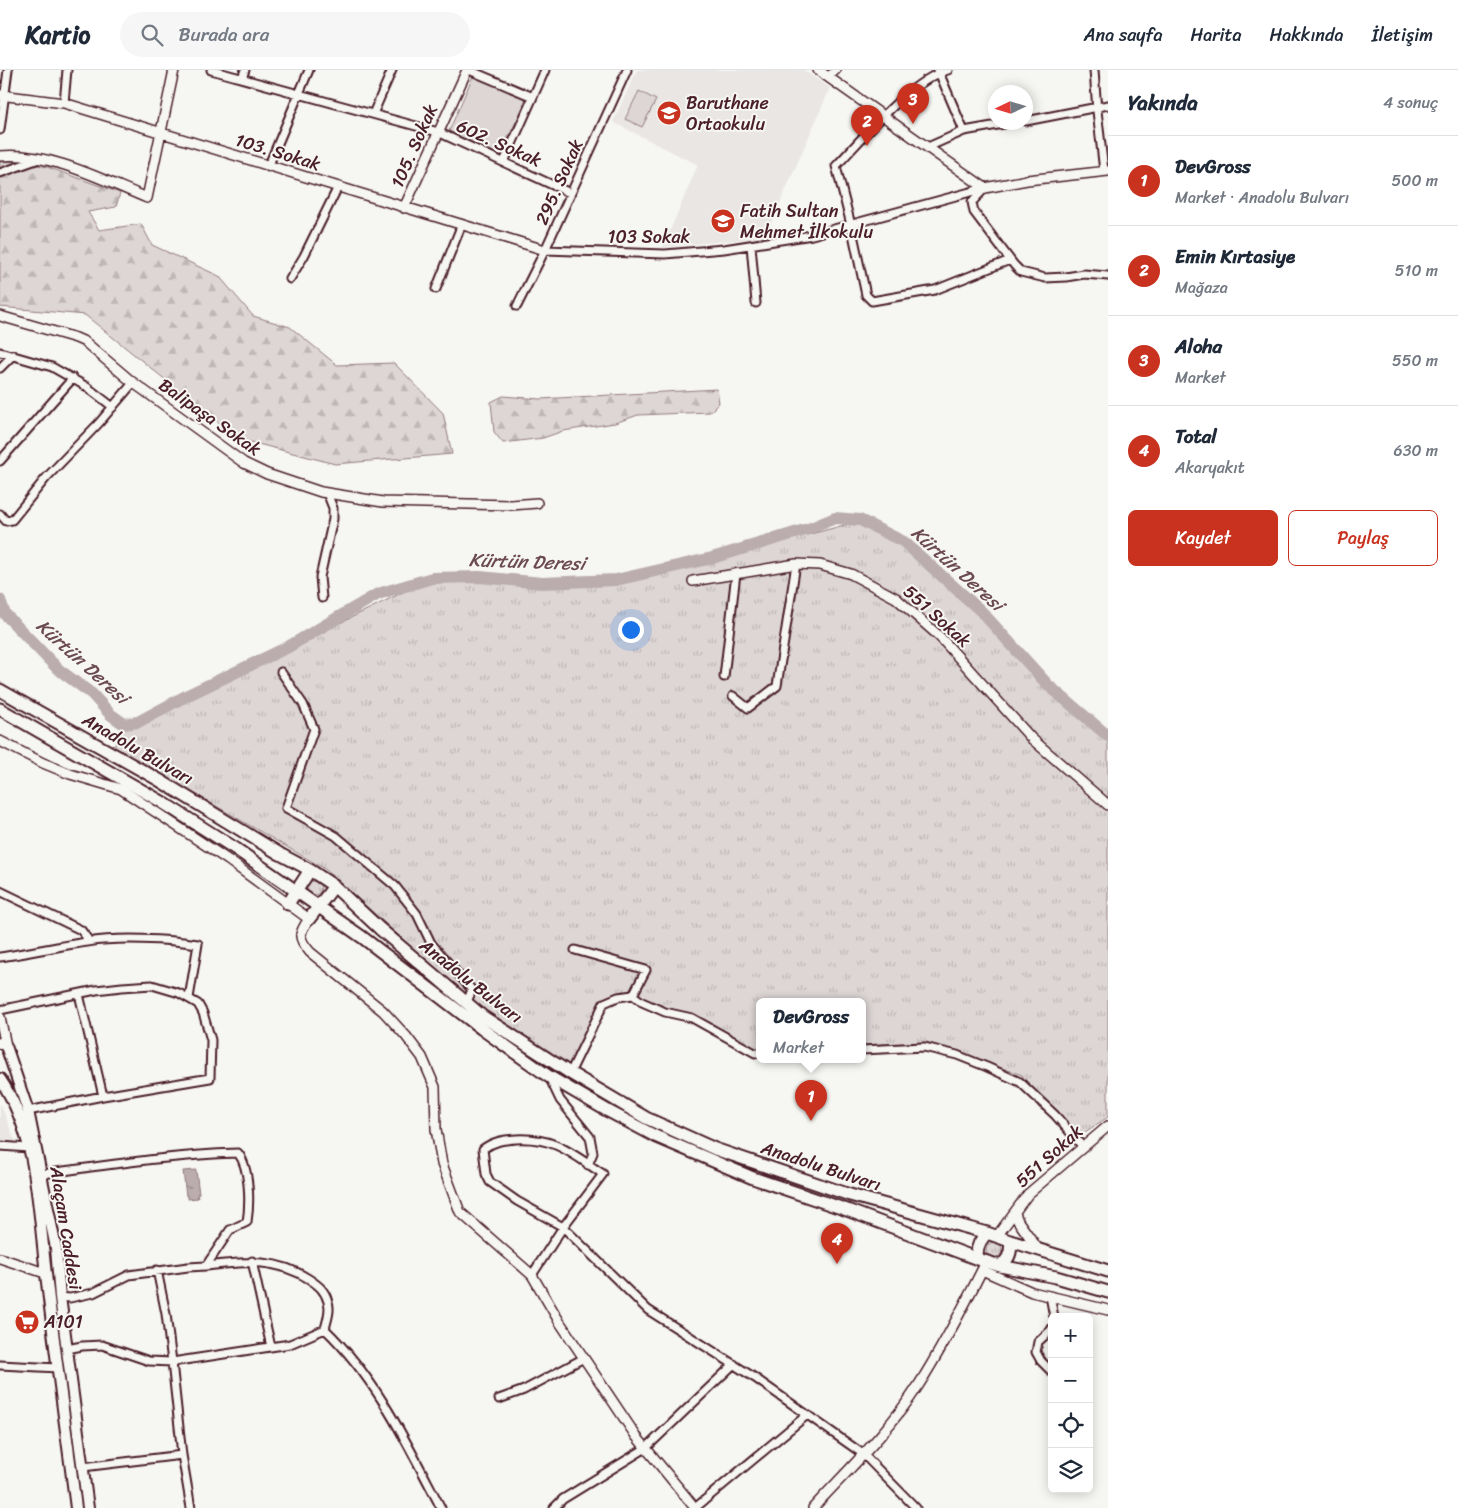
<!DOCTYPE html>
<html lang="tr">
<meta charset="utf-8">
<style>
:root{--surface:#fff;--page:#f6f6f7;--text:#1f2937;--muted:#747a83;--line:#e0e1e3;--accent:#c8321e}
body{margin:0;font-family:Sriracha,sans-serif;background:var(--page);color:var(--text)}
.controls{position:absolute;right:15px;bottom:15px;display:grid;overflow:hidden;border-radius:8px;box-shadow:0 2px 12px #0003}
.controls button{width:45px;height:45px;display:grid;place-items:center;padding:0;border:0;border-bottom:1px solid var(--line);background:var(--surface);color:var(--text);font:25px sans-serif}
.compass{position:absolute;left:988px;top:15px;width:45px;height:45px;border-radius:50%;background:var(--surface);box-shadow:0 2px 12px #0003;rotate:266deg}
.you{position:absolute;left:630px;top:559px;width:18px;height:18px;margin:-12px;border:4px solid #fff;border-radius:50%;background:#1a73e8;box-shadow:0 0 0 8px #1a73e833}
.badge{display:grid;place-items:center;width:32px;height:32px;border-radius:50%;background:var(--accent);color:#fff;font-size:16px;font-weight:700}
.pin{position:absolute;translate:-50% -41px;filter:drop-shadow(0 1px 2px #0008)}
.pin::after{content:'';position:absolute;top:26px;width:18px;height:15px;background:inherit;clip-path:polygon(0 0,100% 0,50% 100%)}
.popup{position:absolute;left:756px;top:928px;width:110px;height:65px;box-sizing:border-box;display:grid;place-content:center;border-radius:8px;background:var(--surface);filter:drop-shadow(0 1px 4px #0005);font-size:16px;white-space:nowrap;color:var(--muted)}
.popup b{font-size:19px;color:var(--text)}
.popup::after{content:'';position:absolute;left:50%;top:100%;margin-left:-10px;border:10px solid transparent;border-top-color:var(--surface)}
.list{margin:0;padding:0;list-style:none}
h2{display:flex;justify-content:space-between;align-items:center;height:65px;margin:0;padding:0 20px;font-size:21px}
h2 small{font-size:16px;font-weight:400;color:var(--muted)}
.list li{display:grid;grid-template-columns:32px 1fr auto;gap:15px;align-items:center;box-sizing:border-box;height:90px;padding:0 20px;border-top:1px solid var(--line)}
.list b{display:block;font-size:19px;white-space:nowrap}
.list p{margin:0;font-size:16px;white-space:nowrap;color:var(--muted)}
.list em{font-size:16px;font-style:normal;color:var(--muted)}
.actions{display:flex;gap:10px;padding:15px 20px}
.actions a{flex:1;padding:11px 0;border:1px solid var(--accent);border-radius:8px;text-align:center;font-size:18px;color:var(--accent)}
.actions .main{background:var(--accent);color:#fff}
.icon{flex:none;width:28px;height:28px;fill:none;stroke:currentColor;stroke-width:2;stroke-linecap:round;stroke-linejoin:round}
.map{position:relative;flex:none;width:1108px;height:1438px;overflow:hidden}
header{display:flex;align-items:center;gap:30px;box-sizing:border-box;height:70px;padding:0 25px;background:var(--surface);border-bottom:1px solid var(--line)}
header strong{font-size:24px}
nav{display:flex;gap:28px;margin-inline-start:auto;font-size:18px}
.search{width:350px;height:45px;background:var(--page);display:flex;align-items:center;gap:12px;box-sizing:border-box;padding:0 18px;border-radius:28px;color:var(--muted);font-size:19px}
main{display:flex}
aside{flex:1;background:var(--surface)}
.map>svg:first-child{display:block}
</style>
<header>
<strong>Kartio</strong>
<div class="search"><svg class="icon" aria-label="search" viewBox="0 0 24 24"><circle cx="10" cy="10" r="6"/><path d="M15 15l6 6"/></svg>Burada ara</div>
<nav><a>Ana sayfa</a><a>Harita</a><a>Hakkında</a><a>İletişim</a></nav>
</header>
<main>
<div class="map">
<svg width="1108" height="1438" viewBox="0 0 1108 1438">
<defs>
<pattern id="grass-tufts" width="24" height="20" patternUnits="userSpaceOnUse" patternTransform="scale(1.25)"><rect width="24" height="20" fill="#ddd6d5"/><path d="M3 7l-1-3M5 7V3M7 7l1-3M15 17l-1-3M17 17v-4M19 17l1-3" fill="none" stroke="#bfb7b7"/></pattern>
<pattern id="forest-firs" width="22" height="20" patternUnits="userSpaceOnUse" patternTransform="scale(1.25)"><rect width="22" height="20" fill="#ddd6d5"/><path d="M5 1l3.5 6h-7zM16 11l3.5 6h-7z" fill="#bfb7b7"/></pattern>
<pattern id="water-ripples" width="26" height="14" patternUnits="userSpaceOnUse" patternTransform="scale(1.25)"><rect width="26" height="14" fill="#bbadae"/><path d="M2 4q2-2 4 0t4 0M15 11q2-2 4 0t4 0" fill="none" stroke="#9a8c8e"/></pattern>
</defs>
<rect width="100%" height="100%" fill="#f6f6f2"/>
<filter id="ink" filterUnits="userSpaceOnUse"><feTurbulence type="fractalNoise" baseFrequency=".02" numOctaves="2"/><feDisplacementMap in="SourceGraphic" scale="10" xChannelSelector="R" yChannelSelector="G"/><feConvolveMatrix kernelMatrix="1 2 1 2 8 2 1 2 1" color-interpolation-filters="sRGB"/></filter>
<g filter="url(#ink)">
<!-- built -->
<path fill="#e9e6e3" d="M637,0h166l27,18 -65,149 -102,10 35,-82 -85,-43z
M0,1034l2,4 15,38 -17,-3z"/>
<!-- grass -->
<path fill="url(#grass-tufts)" stroke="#947a80" d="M856,452l48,20 144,143 60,51v381l-29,19 -40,-28 -11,-14 -6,-19 -95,-33 -65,3v-43h-102v48l-4,1 -55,-30 -38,-12 -38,-16 -23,7 -31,66 -4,3 -101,-73 -141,-127 -211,-122 10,-23 14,-2 294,-144 110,5 74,-3 59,-10z
M307 818a7 7 0 1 1 14 0a7 7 0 1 1-14 0Z
M986 1180a8 8 0 1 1 16 0a8 8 0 1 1-16 0Z"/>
<!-- forest -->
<path fill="url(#forest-firs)" stroke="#947a80" d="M18,91l29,6 73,26 -4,14 -28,5 11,18 42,-6 11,21 67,31 34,40 37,11 47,38 57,-2 49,50 9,41 -117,10 -96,-25 -154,-124 -85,-8v-145z
M717,319l2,14 -9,9 -72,3 -23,8 -52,8 -20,7 -40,5 -9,-11 -3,-30 12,-6 37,3z"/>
<!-- park -->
<path fill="#ddd6d5" stroke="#947a80" d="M473,6l51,21 3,4 -28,54 -50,-24z
M639,21l17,9 -14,27 -17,-8z"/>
<!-- water -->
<path fill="url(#water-ripples)" stroke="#8e747a" d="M196,1100l3,24h-2l1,4 -10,1v-3h-2l-3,-25z"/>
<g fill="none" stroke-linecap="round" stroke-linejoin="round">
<!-- river -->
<path stroke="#bbadae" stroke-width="12" d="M0,530l5,14 53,55 34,25 18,20 14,10 14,-2 48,-26 102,-49 90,-53 54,-16 48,-1 62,6 74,-3 96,-22 99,-30 24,-10 25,2 44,22 77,69 67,74 60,51"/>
<defs>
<path id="minor" d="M211,0l227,62 132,61
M469,0l64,27
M938,0l26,61
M948,0c-38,10 -85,68 -112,96l15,59 15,70 6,6 63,-11 75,-30
M1094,0l3,41 7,60
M828,6l8,-6
M242,8l3,-8
M64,33l3,-33
M373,44l19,-44
M1026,51l82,-16
M0,60l8,-60
M928,77l36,-16 51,-9
M504,92l41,-92
M268,97l41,-97
M0,103l39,-14
M985,118l-13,14 2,10 40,53 7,7 24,6 21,-1 18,-3 24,2
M751,175l5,58
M545,180l120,4 59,-5 88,-14 173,-47
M290,209l14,-23 34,-69
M436,219l26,-65
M517,236l28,-56 82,-180
M0,282l52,15 35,20 26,20
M0,298l13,-13
M0,391l73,-83
M0,444l6,7 6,-1 34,-42 53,-55 34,-40
M322,528l-2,-21 13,-58v-11l-6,-15
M281,602l22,32 11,25 -28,79 50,28 59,50 22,28 14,29 41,47 -6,14
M724,607l12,-104
M733,626l15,12 29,-22 19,-122
M0,821l81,39 8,11
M575,880l71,20 -13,25
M0,887c29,-4 58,-11 87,-15 31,-5 80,-3 111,2l-9,54
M79,924l24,102
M0,940l96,-20 26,-3 30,-2 27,8 19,11 5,9 8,27 -1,38 -107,18 -75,15
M862,980l62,-3 33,8 30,12 33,15 35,33 28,32
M570,1003l34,-70 14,-6 15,-2 9,7 23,10 27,6 63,35h5
M550,1009l10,21 30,37 3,16 -5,12
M0,1076l29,2
M42,1104c65,-9 130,-19 196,-21 12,15 12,50 9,69l-17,8 -24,36 -18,1 -59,8 -36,18 -23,5 -10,-1
M252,1191l19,86
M206,1196c38,-4 69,-9 103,13 9,6 16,11 19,23 3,8 -1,18 -3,27
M157,1200l9,44 6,48 118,-18 35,-15c52,50 83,116 116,179
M532,1205l31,-48 40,-53c-31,-20 -47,-37 -87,-35 -13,1 -22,2 -33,10l3,25 4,8 27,19 46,26 85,83 107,68 108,76 53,54
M1050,1226l4,21
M1052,1258l-1,2 -13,12 -2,10 5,9 11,11
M67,1279l15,-3 20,-1 47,16 23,1 10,93 9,53
M0,1295l58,3
M499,1329l25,-9 60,-32
M83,1397l99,-12
M554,1438l9,-9 83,-51 88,-84
M695,1438l112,-93"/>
<path id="tertiary" d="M818,0l167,118 42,-8 81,-9
M0,25l64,8 481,147
M0,86c48,-5 103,24 147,42l27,-128
M404,138l63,-138
M0,246l76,22 9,4 46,39 113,82 23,11 54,18 62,10 128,3 26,-2
M693,511l103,-17 24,1 31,9 45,24 44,39 92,102 76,66
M0,671l43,22 27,11 51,15 107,71 81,59c-11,15 -11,19 1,33l73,59 23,25 16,21 13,30 1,42 6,35 18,48 72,63 27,46 77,115 59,72
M0,947l6,29
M1015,1143l3,8 20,28
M997,1166l31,-42 80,-68
M0,1188l45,15
M982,1200l50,22 76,18
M813,1438c36,-39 76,-77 105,-122 25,-39 47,-82 68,-124"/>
<path id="secondary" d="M0,973l6,3 22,65 28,137 4,49 28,211
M0,1009c38,56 38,129 46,195 9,78 20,156 30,234"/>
<path id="trunk" d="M0,620l159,90 121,74 30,16 24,16 46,43 102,87 88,57 76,45 69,31 135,46 137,38
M0,639l162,93 74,47 126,88 120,92 66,47 60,35 47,25 98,42 94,32 131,49
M288,834l22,-34
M309,849l25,-33
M987,1163l23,8c2,11 -1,19 -10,25l-22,-7c-3,-11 2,-19 9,-26z
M1010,1171l98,30
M1000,1196l56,11 52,15"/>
</defs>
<!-- minor casing -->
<use href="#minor" stroke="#4a1f2b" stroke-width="11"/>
<!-- tertiary casing -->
<use href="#tertiary" stroke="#4a1f2b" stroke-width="12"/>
<!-- secondary casing -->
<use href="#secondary" stroke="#4a1f2b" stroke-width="14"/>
<!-- trunk casing -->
<use href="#trunk" stroke="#4a1f2b" stroke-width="15"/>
<!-- minor -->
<use href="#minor" stroke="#f6f6f2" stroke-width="7"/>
<!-- tertiary -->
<use href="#tertiary" stroke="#f6f6f2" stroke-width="9"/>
<!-- secondary -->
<use href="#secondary" stroke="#f6f6f2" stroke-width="10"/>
<!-- trunk -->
<use href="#trunk" stroke="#f6f6f2" stroke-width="11"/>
</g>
</g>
<!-- icons -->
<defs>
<symbol id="school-disc" viewBox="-11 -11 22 22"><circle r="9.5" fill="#c8321e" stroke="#f6f6f2"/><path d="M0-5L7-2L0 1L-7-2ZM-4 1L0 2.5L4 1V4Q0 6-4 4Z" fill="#fff"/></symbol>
<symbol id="supermarket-disc" viewBox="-11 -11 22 22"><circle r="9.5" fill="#c8321e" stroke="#f6f6f2"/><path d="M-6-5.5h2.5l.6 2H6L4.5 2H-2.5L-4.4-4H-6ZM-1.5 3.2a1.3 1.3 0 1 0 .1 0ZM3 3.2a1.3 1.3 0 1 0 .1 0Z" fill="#fff"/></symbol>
</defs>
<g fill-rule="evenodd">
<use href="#school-disc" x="655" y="29" width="28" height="28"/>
<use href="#school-disc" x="709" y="137" width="28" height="28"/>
<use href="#supermarket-disc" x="13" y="1238" width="28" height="28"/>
</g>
<g text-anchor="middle" stroke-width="4" stroke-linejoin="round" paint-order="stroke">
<!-- poi labels -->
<g font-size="18" fill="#4a1f2b" stroke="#f6f6f2" text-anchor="start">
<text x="686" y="39">Baruthane<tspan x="686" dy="21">Ortaokulu</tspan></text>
<text x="740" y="147">Fatih Sultan<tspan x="740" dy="21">Mehmet İlkokulu</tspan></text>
<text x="44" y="1258">A101</text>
</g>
<!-- street labels -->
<g font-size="18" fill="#4a1f2b" stroke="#f6f6f2">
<text transform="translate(499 73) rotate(24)" y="6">602. Sokak</text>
<text transform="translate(414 76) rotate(-66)" y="6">105. Sokak</text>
<text transform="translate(278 82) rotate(17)" y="6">103. Sokak</text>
<text transform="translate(559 112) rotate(-66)" y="6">295. Sokak</text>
<text x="649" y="173">103 Sokak</text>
<text transform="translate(210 347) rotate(35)" y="6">Balipaşa Sokak</text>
<text transform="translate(937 546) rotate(42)" y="6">551 Sokak</text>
<text transform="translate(138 679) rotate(30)" y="6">Anadolu Bulvarı</text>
<text transform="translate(471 911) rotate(38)" y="6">Anadolu Bulvarı</text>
<text transform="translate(1049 1086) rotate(-42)" y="6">551 Sokak</text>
<text transform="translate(821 1096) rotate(18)" y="6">Anadolu Bulvarı</text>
<text transform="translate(66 1158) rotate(81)" y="6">Alaçam Caddesi</text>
</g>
<!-- water labels -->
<g font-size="19" font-style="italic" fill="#6c4a52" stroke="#f6f6f2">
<text transform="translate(527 491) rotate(2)" y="7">Kürtün Deresi</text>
<text transform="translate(958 498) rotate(42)" y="7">Kürtün Deresi</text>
<text transform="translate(83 591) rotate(42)" y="7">Kürtün Deresi</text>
</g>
</g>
</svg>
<div class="controls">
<button>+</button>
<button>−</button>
<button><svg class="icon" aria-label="locate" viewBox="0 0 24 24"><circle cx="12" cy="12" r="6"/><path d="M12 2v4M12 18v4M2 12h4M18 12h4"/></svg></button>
<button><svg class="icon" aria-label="layers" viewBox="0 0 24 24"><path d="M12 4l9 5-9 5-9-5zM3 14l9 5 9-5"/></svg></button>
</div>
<svg class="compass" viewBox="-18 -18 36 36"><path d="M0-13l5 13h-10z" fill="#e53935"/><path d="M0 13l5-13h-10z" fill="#747a83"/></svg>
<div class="you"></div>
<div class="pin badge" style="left:811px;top:1051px">1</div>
<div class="popup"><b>DevGross</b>Market</div>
<div class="pin badge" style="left:867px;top:76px">2</div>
<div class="pin badge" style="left:913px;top:54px">3</div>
<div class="pin badge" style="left:837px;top:1194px">4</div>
</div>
<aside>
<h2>Yakında<small>4 sonuç</small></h2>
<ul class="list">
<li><span class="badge">1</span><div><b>DevGross</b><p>Market · Anadolu Bulvarı</p></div><em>500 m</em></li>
<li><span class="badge">2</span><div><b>Emin Kırtasiye</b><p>Mağaza</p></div><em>510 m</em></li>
<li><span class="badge">3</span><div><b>Aloha</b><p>Market</p></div><em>550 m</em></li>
<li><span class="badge">4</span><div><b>Total</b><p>Akaryakıt</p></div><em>630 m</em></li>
</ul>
<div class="actions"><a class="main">Kaydet</a><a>Paylaş</a></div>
</aside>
</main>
